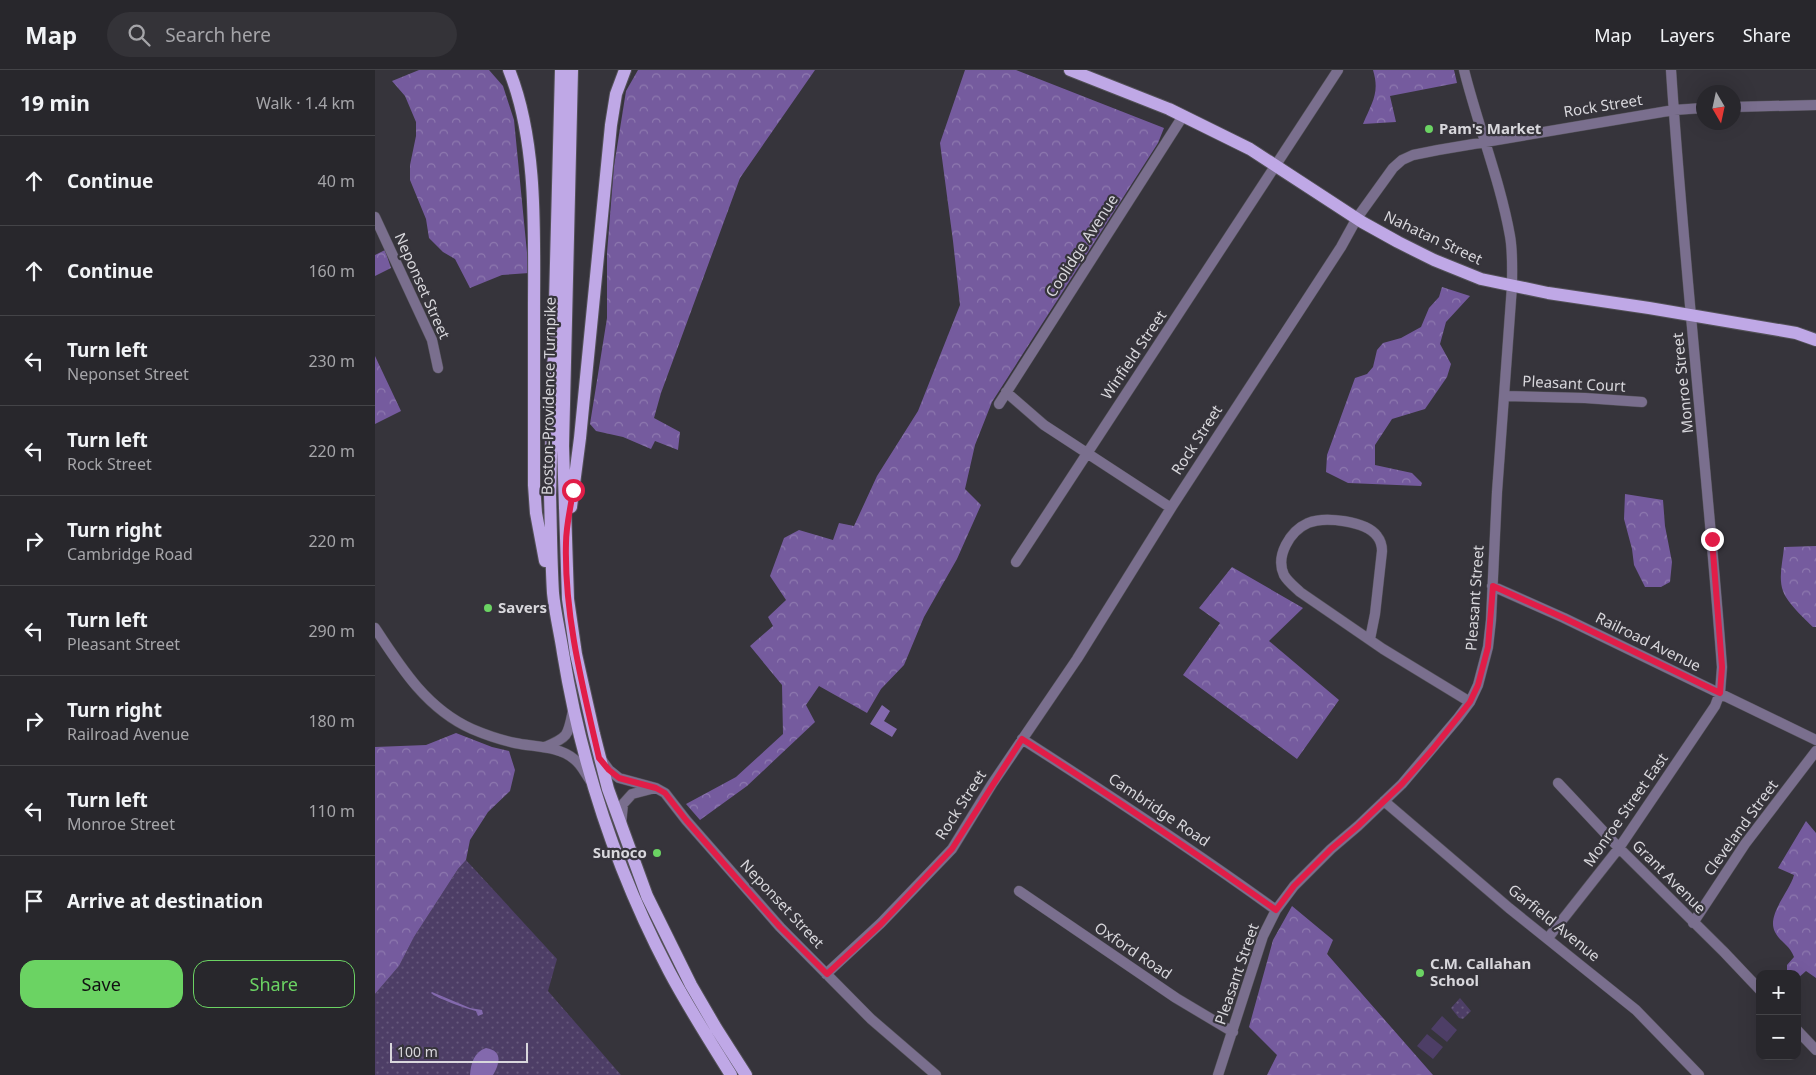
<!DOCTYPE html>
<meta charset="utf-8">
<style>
:root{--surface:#28272c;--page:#343338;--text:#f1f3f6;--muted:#a5a5a9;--line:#444448;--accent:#6bd363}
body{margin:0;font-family:"Noto Sans",sans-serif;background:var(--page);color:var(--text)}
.controls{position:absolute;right:15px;bottom:15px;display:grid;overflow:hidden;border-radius:10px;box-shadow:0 5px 20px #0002}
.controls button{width:45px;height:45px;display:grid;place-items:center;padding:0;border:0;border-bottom:1px solid var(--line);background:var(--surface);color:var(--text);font:25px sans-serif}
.compass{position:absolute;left:1321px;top:15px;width:45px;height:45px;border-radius:50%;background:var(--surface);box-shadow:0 5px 20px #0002;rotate:171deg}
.scale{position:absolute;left:15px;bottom:12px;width:138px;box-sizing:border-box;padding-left:5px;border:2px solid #d8d7dc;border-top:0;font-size:14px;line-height:18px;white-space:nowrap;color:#d8d7dc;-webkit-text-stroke:4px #36343b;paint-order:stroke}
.stop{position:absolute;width:15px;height:15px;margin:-11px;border:4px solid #e11d48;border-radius:50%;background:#fff}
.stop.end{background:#e11d48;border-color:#fff;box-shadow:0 1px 5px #0008}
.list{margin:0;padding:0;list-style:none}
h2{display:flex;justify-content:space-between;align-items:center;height:65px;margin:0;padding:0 20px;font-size:21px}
h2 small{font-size:16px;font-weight:400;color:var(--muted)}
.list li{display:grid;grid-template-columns:32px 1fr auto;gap:15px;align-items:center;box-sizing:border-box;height:90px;padding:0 20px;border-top:1px solid var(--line)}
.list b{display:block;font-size:19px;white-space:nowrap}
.list p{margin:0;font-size:16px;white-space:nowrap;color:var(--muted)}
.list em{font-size:16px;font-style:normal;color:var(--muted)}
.actions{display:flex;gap:10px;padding:15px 20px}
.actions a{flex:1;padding:11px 0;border:1px solid var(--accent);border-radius:15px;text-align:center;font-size:18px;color:var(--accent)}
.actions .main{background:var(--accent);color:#111}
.icon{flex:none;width:28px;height:28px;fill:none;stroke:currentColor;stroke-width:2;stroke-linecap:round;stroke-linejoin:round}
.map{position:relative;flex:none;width:1441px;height:1005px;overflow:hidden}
header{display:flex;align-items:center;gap:30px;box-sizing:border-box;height:70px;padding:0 25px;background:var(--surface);border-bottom:1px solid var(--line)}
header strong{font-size:24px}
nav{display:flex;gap:28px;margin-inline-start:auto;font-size:18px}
.search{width:350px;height:45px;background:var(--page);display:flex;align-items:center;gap:12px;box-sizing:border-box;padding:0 18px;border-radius:28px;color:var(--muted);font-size:19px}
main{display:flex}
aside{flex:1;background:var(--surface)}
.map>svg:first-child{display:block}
</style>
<header>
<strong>Map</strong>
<div class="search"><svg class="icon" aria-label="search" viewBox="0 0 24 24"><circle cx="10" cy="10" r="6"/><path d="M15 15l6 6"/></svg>Search here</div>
<nav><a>Map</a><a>Layers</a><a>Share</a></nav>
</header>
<main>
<aside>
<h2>19 min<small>Walk · 1.4 km</small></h2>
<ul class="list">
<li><svg class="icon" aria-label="ahead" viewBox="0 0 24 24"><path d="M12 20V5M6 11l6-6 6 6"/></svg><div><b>Continue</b></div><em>40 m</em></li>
<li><svg class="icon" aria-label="ahead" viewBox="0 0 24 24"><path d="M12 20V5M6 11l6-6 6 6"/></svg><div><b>Continue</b></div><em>160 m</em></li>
<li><svg class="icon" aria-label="left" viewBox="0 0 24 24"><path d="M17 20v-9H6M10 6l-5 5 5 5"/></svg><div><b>Turn left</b><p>Neponset Street</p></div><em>230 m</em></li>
<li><svg class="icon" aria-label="left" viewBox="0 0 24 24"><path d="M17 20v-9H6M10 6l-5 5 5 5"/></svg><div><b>Turn left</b><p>Rock Street</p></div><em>220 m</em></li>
<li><svg class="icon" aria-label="right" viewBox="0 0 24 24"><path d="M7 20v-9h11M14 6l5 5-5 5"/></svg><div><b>Turn right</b><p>Cambridge Road</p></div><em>220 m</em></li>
<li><svg class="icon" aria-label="left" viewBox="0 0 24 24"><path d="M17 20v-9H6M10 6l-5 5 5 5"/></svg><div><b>Turn left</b><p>Pleasant Street</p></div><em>290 m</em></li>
<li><svg class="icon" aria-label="right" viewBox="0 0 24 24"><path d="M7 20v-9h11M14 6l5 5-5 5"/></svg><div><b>Turn right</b><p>Railroad Avenue</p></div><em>180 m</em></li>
<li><svg class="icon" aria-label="left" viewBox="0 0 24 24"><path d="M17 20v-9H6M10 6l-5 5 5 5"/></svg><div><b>Turn left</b><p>Monroe Street</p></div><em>110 m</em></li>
<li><svg class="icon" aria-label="arrive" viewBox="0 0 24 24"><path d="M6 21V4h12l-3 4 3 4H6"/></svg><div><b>Arrive at destination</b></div></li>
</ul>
<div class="actions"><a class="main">Save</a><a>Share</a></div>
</aside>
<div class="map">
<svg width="1441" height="1005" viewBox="0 0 1441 1005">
<defs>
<pattern id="grass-dots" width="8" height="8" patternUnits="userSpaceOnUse" patternTransform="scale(1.25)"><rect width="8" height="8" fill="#4d3e66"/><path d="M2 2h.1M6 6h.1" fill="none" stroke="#66597b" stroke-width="1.8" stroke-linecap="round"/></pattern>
<pattern id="forest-crowns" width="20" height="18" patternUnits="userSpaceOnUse" patternTransform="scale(1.25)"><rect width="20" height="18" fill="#755b9e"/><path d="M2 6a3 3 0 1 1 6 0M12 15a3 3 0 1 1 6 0" fill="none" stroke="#8e79af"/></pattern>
</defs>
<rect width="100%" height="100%" fill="#36343b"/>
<!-- grass -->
<path fill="url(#grass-dots)" d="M91,790l91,99 -9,32 73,84h-246v-81l24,-28 15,-29 44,-68z
M1085,928l11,13 -8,8 -4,-1 -8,-10z"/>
<!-- forest -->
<path fill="url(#forest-crowns)" d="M44,0h70l14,16 11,34 15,153 -27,2 -32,13 -15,-29 -12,-7 -14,-14 -3,-19 -16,-39v-15l6,-29v-14l-11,-26 -13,-15z
M263,0h177l-75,108 -79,215 -7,25 26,14 -2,18 -23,-9 -4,8 -28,-12 -27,-6 -6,-7 17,-106v-65l7,-87 12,-75z
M590,0h51l148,58 -6,15 -166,259 -17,43 -10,44 16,16 -24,54 -33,58 -20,48 -23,24 -14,24 -48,-27 -13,19 9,17 -68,64 -47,34 -14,-16 50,-27 47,-43 -1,-49 -32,-39 23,-20 -5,-9 18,-17 -16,-24 14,-38 15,-8 34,10 6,-17 15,3 23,-50 41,-65 42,-106 -7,-64 -13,-98z
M998,0h81l3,13 -67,13 6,26 -33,2c9,-22 17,-31 10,-54z
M10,180l6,18 -16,8v-21z
M1067,217l28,9 -24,26 -6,22 11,20 -4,13 -22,32 -33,10 -17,26v20l37,8 10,10 -1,3 -73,-3 -22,-11 1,-17 28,-77 12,-4 6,-7 4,-17 6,-7 18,-5 20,-11 8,-19 10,-11z
M0,286l26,55 -26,13z
M1250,424l38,6 2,26 7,36 -2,20 -9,5h-16l-11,-22 -2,-16 -8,-30z
M1441,476v81h-3c-8,-8 -26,-24 -30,-36 -5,-14 0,-30 1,-44z
M857,497l71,41 -34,33 70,59 -42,59 -114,-84 37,-52 -21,-15z
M81,663l36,14 17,4 6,19 -5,21 -22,21 -18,28 -4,20 -8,9 -44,68 -15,29 -24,28v-247l51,-2z
M1431,751l10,12v145l-10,-7 -9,8v-5h-10v-9l7,-8c-4,-12 -14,-15 -19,-25 -9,-17 15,-41 19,-57l-16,-7z
M917,836l41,34 -6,14 106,121h-166l10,-20 -28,-28 24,-87z"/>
<!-- pitch -->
<path fill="#4d3e66" d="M1067,946l15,14 -10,12 -16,-13z
M1052,964l16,13 -10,12 -16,-13z"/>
<!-- water -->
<path fill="#8369ad" d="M507,635l8,6 -6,10 13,8 -5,8 -22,-13z
M57,922l38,16 12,2 1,4 -5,2 -2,-5c-9,-2 -40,-13 -45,-18z
M111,978c17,3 14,15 7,27h-23c1,-12 4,-23 16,-27z"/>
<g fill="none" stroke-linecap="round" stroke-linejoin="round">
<defs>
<path id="minor" d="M1358,37l83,-2
M0,147l57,123 6,28
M631,322l38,33 127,83
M1129,326l81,2 57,4
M624,334l184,-288
M641,492l322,-492
M1117,516l72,32 252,122
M0,558c26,40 52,81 97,101 14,6 29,11 43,14 19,4 44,3 59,16 7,5 11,14 16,21
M995,569l5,-25 7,-63c0,-6 -1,-10 -5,-15 -11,-15 -52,-20 -69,-13 -18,8 -33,33 -24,52 4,7 11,12 16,17l83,57 87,53
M647,669c86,55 171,111 254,171
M170,677c24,-10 23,-12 28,-37
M226,689l8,11 10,8 37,10 9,5 21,27 94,107 91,92 65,56
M1183,713l61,65 105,104 36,38
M1009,731l125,107 127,102 63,65
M246,755l2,-21 9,-10 23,-6
M644,821l157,107 57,34
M1318,853l52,-79 71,-93
M1173,868l71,-90 96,-142 5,-13 2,-26c-15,-199 -38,-398 -51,-597
M451,904l55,-51 71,-74 40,-65 85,-125 94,-151 170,-261 16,-29 36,-50 9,-8 11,-5 25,-5 236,-40 29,-2
M1422,960l19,20
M843,1005l45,-139 13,-26 18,-24 37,-37 27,-23 44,-42 56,-66 12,-16 8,-17 10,-38 3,-27 6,-128 15,-206c0,-16 1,-33 -2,-50 -10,-56 -32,-110 -46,-166"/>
<path id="major" d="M134,0c29,72 25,164 25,240 0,58 0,117 0,175l2,28 9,48
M186,0l-11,425c1,32 1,65 3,98 2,20 7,40 10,60 18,110 54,219 106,318 19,36 41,70 62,104
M197,0l-9,376 5,153 8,55 18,80 14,55 39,107 44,89 25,43 30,47
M695,0l99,39 81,40 112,73 36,20 36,18 47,19 67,14 101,15 147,25 20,7
M196,437l9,-69 31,-313 5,-31 9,-24"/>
</defs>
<!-- minor casing -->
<use href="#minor" stroke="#535158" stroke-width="11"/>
<!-- major casing -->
<use href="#major" stroke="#535158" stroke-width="14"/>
<!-- minor -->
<use href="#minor" stroke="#7a6f8e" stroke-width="10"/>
<!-- major -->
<use href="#major" stroke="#bfa8e6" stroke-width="12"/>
</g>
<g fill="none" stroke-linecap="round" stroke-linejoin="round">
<!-- route -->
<path stroke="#e11d48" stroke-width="6" d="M198,420c-2,17 -7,35 -7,53 -2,72 17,145 33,215l10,12 10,8 37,10 9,5 21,27 53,61 41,46 47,47 54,-50 71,-75 70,-110c86,55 171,112 254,171l18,-24 37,-37 27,-23 44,-42 30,-34 38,-48 8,-17 10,-38 5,-61 71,32 156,75 2,-26 -10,-128"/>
</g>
<!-- markers -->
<g fill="#6bd363" stroke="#36343b" stroke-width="2">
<circle cx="1054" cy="59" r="5"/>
<circle cx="113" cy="538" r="5"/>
<circle cx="282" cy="783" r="5"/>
<circle cx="1045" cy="903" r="5"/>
</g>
<g text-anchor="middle" stroke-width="4.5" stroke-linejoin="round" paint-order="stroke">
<!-- street labels -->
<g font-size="15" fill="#d8d7dc" stroke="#36343b">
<text transform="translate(1228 36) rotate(-9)" y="5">Rock Street</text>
<text transform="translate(1058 168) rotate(25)" y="5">Nahatan Street</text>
<text transform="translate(707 176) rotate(-57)" y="5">Coolidge Avenue</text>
<text transform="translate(47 216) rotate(66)" y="5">Neponset Street</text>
<text transform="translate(759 285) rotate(-56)" y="5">Winfield Street</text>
<text transform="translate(1308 313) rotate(-96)" y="5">Monroe Street</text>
<text transform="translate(1199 314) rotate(3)" y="5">Pleasant Court</text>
<text transform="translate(174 326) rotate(-89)" y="5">Boston-Providence Turnpike</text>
<text transform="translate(822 370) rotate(-57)" y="5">Rock Street</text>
<text transform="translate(1100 528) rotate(-86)" y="5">Pleasant Street</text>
<text transform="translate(1273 572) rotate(26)" y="5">Railroad Avenue</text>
<text transform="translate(586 735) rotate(-57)" y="5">Rock Street</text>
<text transform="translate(784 740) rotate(34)" y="5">Cambridge Road</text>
<text transform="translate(1251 740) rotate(-55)" y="5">Monroe Street East</text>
<text transform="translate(1366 758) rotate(-54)" y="5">Cleveland Street</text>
<text transform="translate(1294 807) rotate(45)" y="5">Grant Avenue</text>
<text transform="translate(407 834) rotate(47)" y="5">Neponset Street</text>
<text transform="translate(1179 853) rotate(39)" y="5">Garfield Avenue</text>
<text transform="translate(758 881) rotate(34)" y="5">Oxford Road</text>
<text transform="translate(862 904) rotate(-71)" y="5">Pleasant Street</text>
</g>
<!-- poi labels -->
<g font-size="15" font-weight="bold" fill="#d8d7dc" stroke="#36343b" text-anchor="start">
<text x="1064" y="64">Pam's Market</text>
<text x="123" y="543">Savers</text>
<text x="272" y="788" text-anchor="end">Sunoco</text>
<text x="1055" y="899">C.M. Callahan<tspan x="1055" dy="17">School</tspan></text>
</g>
</g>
</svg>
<div class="controls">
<button>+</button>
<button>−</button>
</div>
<svg class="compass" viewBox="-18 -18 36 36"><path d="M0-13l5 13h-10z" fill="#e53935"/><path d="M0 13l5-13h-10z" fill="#a5a5a9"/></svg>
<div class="scale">100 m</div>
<div class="stop" style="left:198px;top:420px"></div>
<div class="stop end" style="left:1337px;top:469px"></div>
</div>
</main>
